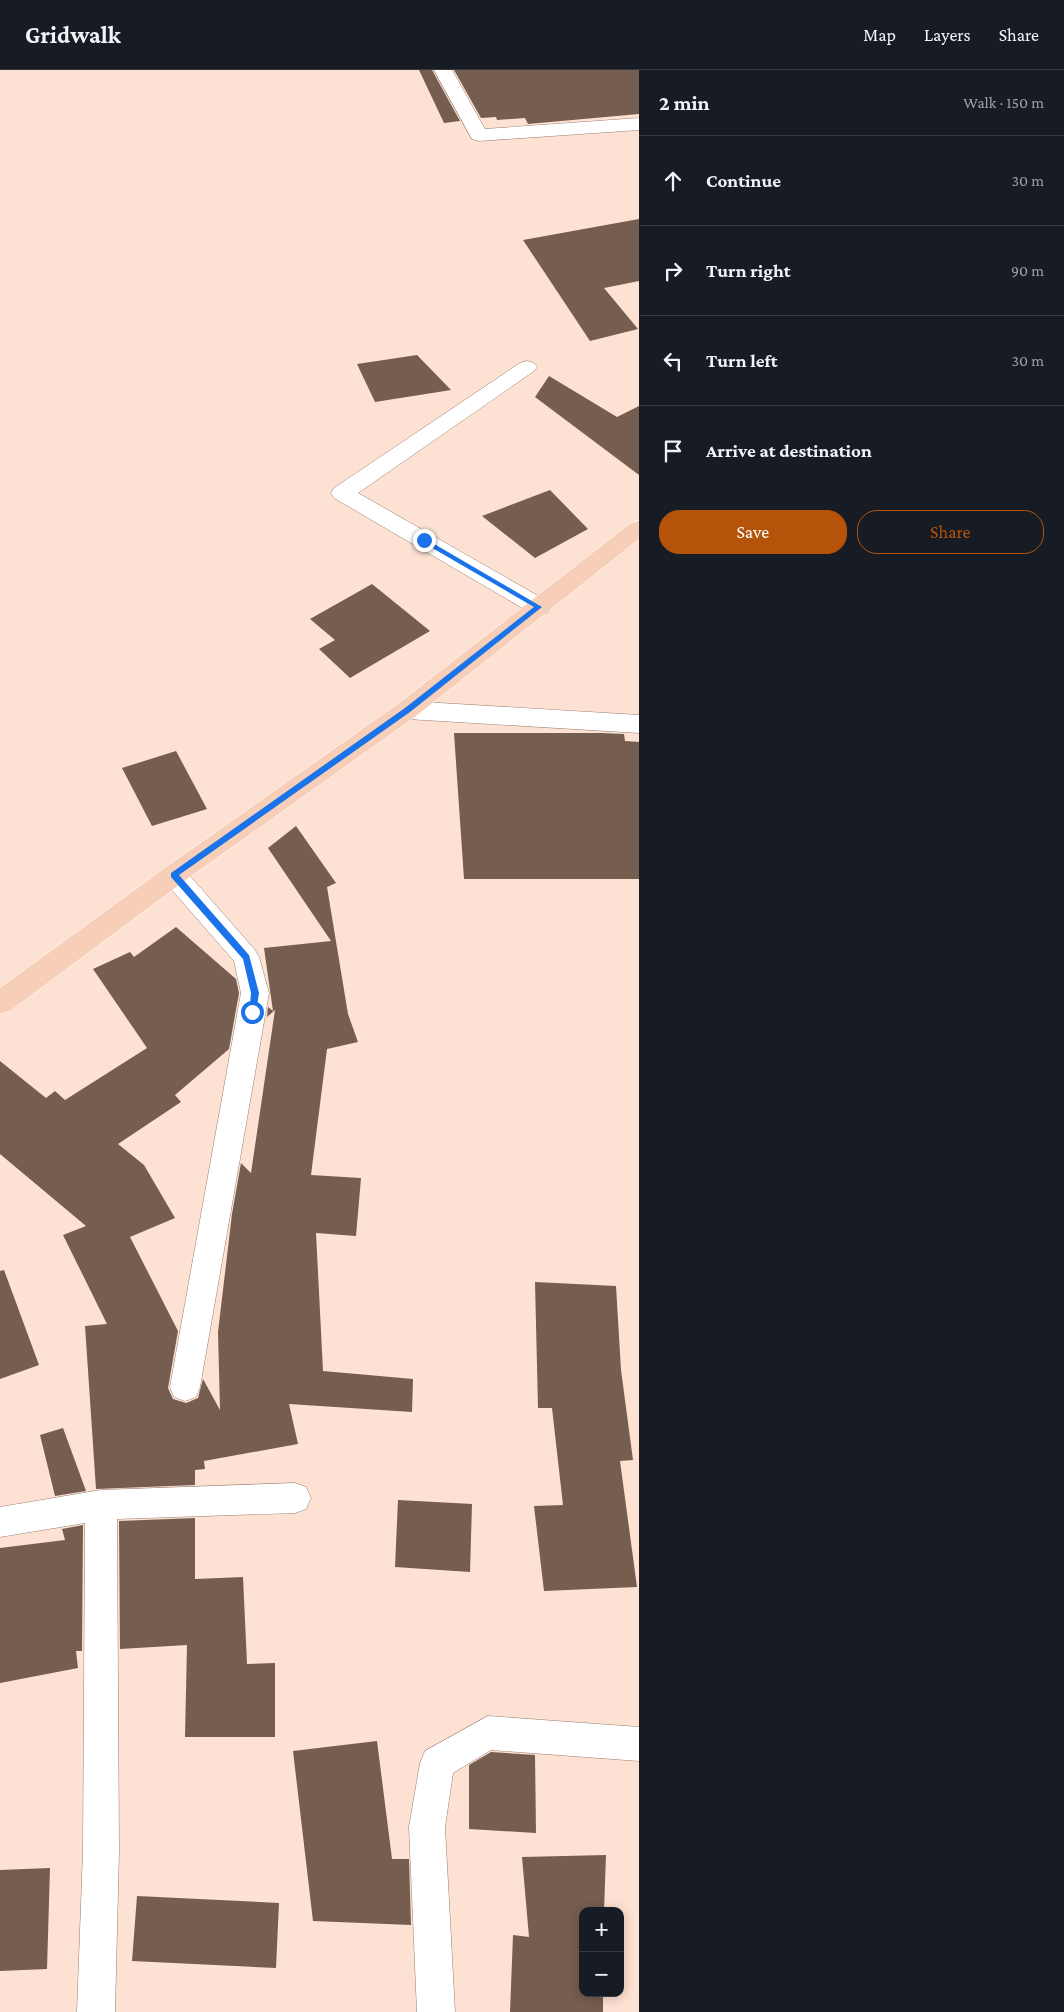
<!DOCTYPE html>
<meta charset="utf-8">
<style>
:root{--surface:#171b24;--page:#20242c;--text:#f1f3f6;--muted:#9ea1a6;--line:#363941;--accent:#b45309}
body{margin:0;font-family:"Crimson Pro",serif;background:var(--page);color:var(--text)}
.controls{position:absolute;right:15px;bottom:15px;display:grid;overflow:hidden;border-radius:10px;box-shadow:0 2px 12px #0003}
.controls button{width:45px;height:45px;display:grid;place-items:center;padding:0;border:0;border-bottom:1px solid var(--line);background:var(--surface);color:var(--text);font:25px sans-serif}
.stop{position:absolute;width:15px;height:15px;margin:-11px;border:4px solid #1a73e8;border-radius:50%;background:#fff}
.stop.end{background:#1a73e8;border-color:#fff;box-shadow:0 1px 5px #0008}
.list{margin:0;padding:0;list-style:none}
h2{display:flex;justify-content:space-between;align-items:center;height:65px;margin:0;padding:0 20px;font-size:21px}
h2 small{font-size:16px;font-weight:400;color:var(--muted)}
.list li{display:grid;grid-template-columns:32px 1fr auto;gap:15px;align-items:center;box-sizing:border-box;height:90px;padding:0 20px;border-top:1px solid var(--line)}
.list b{display:block;font-size:19px;white-space:nowrap}
.list em{font-size:16px;font-style:normal;color:var(--muted)}
.actions{display:flex;gap:10px;padding:15px 20px}
.actions a{flex:1;padding:11px 0;border:1px solid var(--accent);border-radius:20px;text-align:center;font-size:18px;color:var(--accent)}
.actions .main{background:var(--accent);color:#fff}
.icon{flex:none;width:28px;height:28px;fill:none;stroke:currentColor;stroke-width:2;stroke-linecap:round;stroke-linejoin:round}
.map{position:relative;flex:none;width:639px;height:1942px;overflow:hidden}
header{display:flex;align-items:center;gap:30px;box-sizing:border-box;height:70px;padding:0 25px;background:var(--surface);border-bottom:1px solid var(--line)}
header strong{font-size:24px}
nav{display:flex;gap:28px;margin-inline-start:auto;font-size:18px}
main{display:flex}
aside{flex:1;background:var(--surface)}
.map>svg:first-child{display:block}
</style>
<header>
<strong>Gridwalk</strong>
<nav><a>Map</a><a>Layers</a><a>Share</a></nav>
</header>
<main>
<div class="map">
<svg width="639" height="1942" viewBox="0 0 639 1942">
<rect width="100%" height="100%" fill="#fde1d2"/>
<!-- building -->
<path fill="#755d50" d="M419,0h13l28,51 -16,2z
M454,0h185v44l-111,10 -3,-6 -28,2 -1,-3 -15,1z
M639,149v62l-35,7 34,41 -48,12 -67,-101z
M417,285l34,35 -76,12 -18,-38z
M549,306l68,41 22,-11v69l-104,-78z
M550,420l38,39 -53,29 -53,-42z
M372,514l58,47 -80,47 -31,-29 16,-9 -25,-21z
M454,663h147l23,1 1,7 14,1v137h-175z
M176,681l31,58 -55,17 -30,-58z
M296,756l40,57 -9,4 21,127 10,28 -31,7 -16,126 50,3 -5,58 -40,-3 7,138 90,8 -1,33 -123,-8 9,40 -94,17 1,8 -10,1v15l-99,4 -11,-163 22,-2 -44,-89 23,-9 -86,-72v-93l46,37 9,-7 10,9 82,-52 -54,-79 37,-17 4,5 42,-30 60,52 3,14 -10,56 -54,46 6,7 -63,42 26,21 31,53 -45,19 48,94 -10,57 5,11 13,4 12,-5 5,-19 17,31 -2,-78 14,-118 9,-51 10,10 24,-163 -8,7 1,-10 5,4 -9,-63 67,-7 -63,-93z
M4,1200l35,95 -39,14v-108z
M535,1212l81,4 5,84 12,90 -13,1 17,126 -93,4 -10,-85 29,-1 -11,-97h-14z
M63,1358l23,63 -31,5 -15,-61z
M398,1430l74,4 -2,68 -75,-5z
M195,1448v61l48,-2 4,87 28,-1v74h-90l2,-92 -67,4 -1,-128z
M83,1455l-1,126h-6l2,17 -78,15v-135l65,-8 -3,-11z
M377,1671l15,118h17l2,66 -98,-4 -20,-170z
M491,1682l44,3 1,78 -67,-4v-64z
M606,1785l-2,56h-21v82h20v19h-93l3,-77 16,2 -7,-80z
M50,1798l-3,101 -47,2v-101z
M137,1826l142,7 -3,65 -144,-7z"/>
<g fill="none" stroke-linecap="round" stroke-linejoin="round">
<defs>
<path id="minor" d="M434,0h18l33,59 154,-11v12l-160,11 -7,-2z
M527,291l7,2 3,4 -3,4 -176,122 189,108 4,6 -4,6 -8,2 -8,-2 -197,-115 -3,-5 3,-5 186,-125z
M407,631l232,14v18l-232,-14 -9,-3 -3,-6 3,-6z
M174,795l9,3 72,82 4,7 10,36 -69,394 -4,10 -11,4 -11,-4 -4,-10 71,-394 -7,-32 -69,-79 -4,-7 4,-7z
M295,1413l11,4 5,11 -5,11 -11,4 -178,6 2,332 -4,161h-38l6,-161 2,-328 -85,14v-30l101,-17z
M488,1646l151,11v34l-148,-11 -38,23 -8,54 10,185h-38l-8,-185 11,-64 5,-12z"/>
<path id="major" d="M639,451v18l-223,177 -233,166 -173,129 -10,3v-26l165,-120 233,-164 233,-181z"/>
</defs>
<!-- minor casing -->
<use href="#minor" stroke="#987f71" stroke-width="1"/>
<!-- major casing -->
<use href="#major" stroke="#fff" stroke-width="1"/>
<!-- minor -->
<use href="#minor" fill="#fff" fill-rule="evenodd"/>
<!-- major -->
<use href="#major" fill="#f7cfb8" fill-rule="evenodd"/>
</g>
<!-- route -->
<path fill="#1a73e8" d="M424,468l118,69 -132,105 -231,163 70,80 10,38 -3,19 -4,3 -3,-1 2,-21 -8,-34 -72,-82v-4l234,-165 129,-101 -112,-65 -1,-2z"/>
</svg>
<div class="controls">
<button>+</button>
<button>−</button>
</div>
<div class="stop" style="left:252px;top:942px"></div>
<div class="stop end" style="left:424px;top:470px"></div>
</div>
<aside>
<h2>2 min<small>Walk · 150 m</small></h2>
<ul class="list">
<li><svg class="icon" aria-label="ahead" viewBox="0 0 24 24"><path d="M12 20V5M6 11l6-6 6 6"/></svg><div><b>Continue</b></div><em>30 m</em></li>
<li><svg class="icon" aria-label="right" viewBox="0 0 24 24"><path d="M7 20v-9h11M14 6l5 5-5 5"/></svg><div><b>Turn right</b></div><em>90 m</em></li>
<li><svg class="icon" aria-label="left" viewBox="0 0 24 24"><path d="M17 20v-9H6M10 6l-5 5 5 5"/></svg><div><b>Turn left</b></div><em>30 m</em></li>
<li><svg class="icon" aria-label="arrive" viewBox="0 0 24 24"><path d="M6 21V4h12l-3 4 3 4H6"/></svg><div><b>Arrive at destination</b></div></li>
</ul>
<div class="actions"><a class="main">Save</a><a>Share</a></div>
</aside>
</main>
